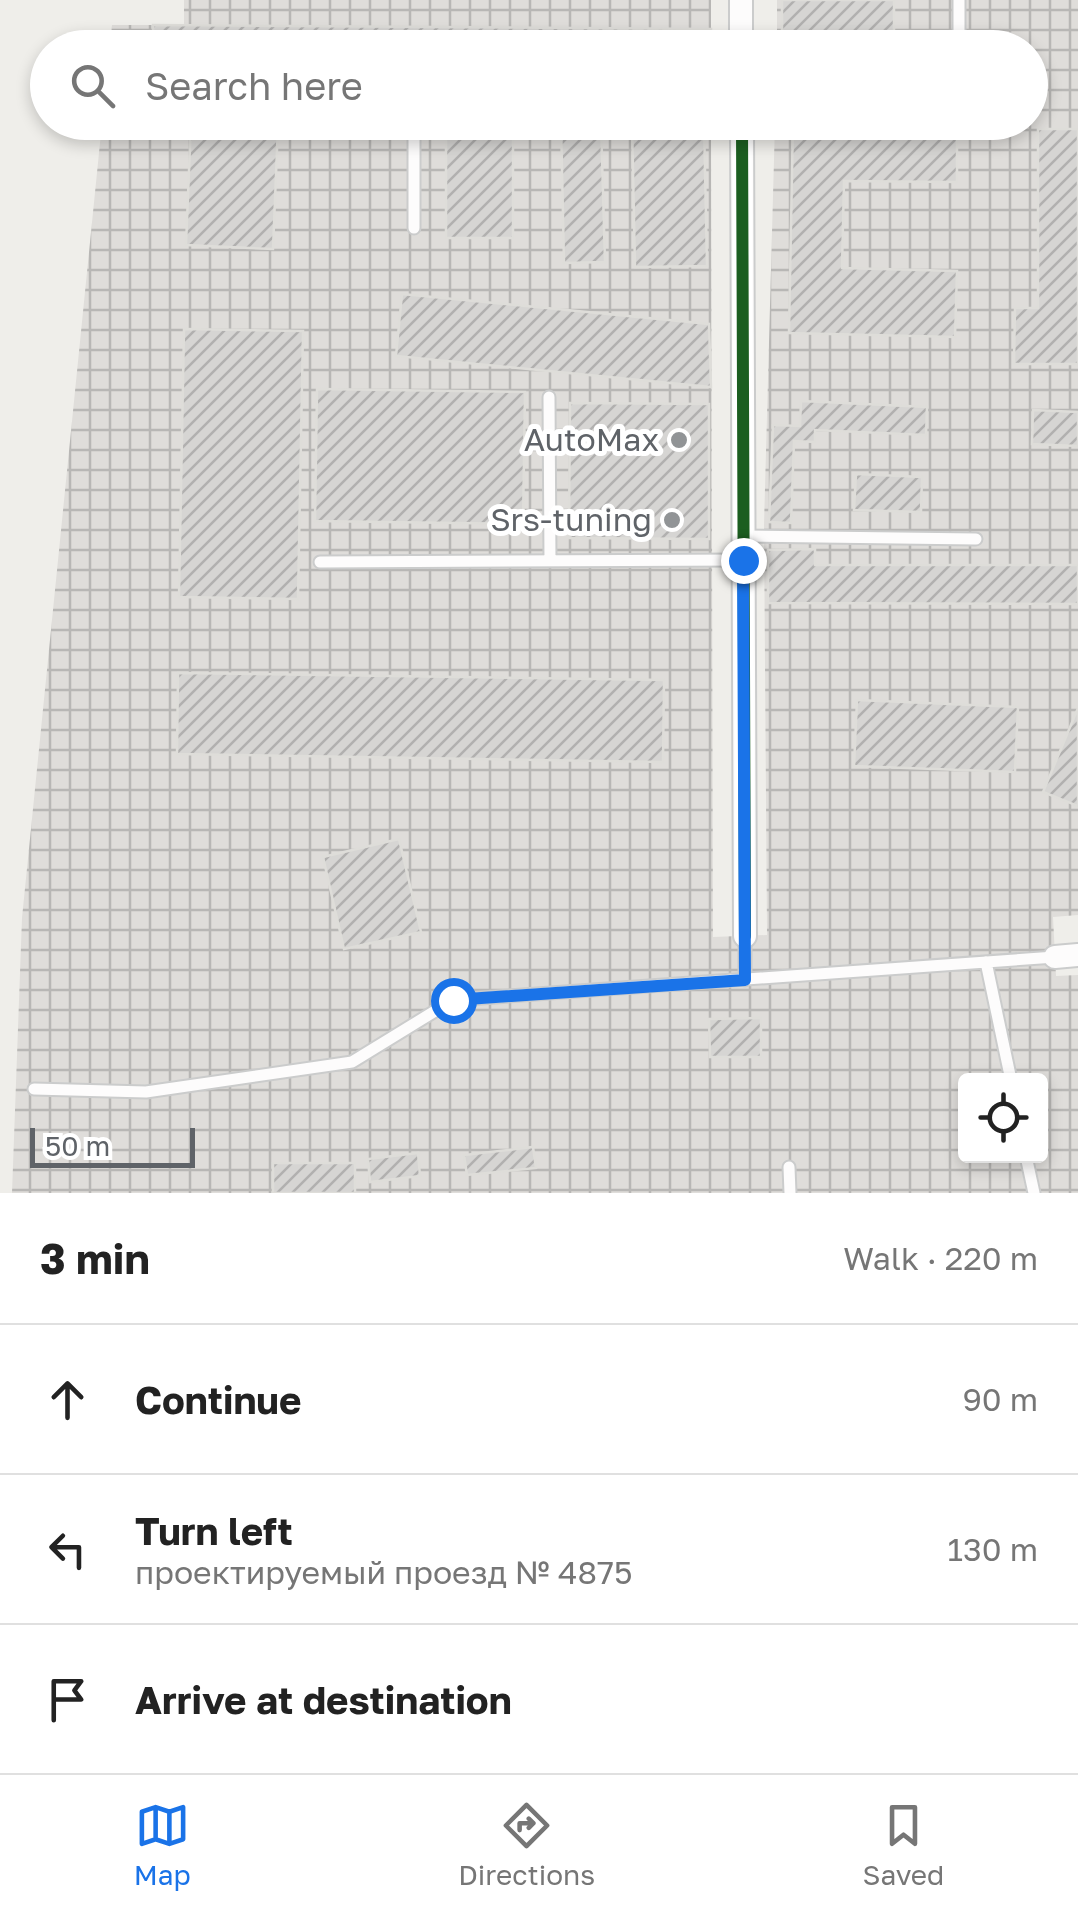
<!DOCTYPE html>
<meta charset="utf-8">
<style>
:root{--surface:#fff;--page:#f2f2f2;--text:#222;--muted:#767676;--line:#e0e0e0;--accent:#1a73e8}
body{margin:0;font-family:"Golos Text",sans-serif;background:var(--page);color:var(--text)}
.controls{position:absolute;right:30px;bottom:30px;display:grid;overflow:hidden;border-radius:10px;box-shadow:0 5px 15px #0003}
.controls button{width:90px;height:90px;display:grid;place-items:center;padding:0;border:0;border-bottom:2px solid var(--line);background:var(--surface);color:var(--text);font:50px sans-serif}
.scale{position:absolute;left:30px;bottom:25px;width:165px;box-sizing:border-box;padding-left:10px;border:5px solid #5f6368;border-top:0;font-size:28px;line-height:35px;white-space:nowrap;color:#5f6368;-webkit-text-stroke:8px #fff;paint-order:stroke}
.stop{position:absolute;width:30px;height:30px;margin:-22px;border:8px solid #1a73e8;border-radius:50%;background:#fff}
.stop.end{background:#1a73e8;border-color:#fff;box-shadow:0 2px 10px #0008}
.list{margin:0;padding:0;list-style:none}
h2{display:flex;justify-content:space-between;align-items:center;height:130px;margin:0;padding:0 40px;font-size:42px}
h2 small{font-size:32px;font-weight:400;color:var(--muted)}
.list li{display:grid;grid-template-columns:65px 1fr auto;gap:30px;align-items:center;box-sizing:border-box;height:150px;padding:0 40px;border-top:2px solid var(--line)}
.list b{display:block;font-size:38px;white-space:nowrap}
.list p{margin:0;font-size:32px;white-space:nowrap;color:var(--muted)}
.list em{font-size:32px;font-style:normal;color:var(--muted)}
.icon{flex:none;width:55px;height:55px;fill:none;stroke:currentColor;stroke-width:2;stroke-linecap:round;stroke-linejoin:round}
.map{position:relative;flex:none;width:1078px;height:1193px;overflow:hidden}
.search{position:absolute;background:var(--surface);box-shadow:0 5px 15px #0003;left:30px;right:30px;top:30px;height:110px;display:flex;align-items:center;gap:25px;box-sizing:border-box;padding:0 35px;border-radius:55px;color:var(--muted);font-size:38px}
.sheet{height:580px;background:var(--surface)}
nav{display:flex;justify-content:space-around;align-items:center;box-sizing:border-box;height:140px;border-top:2px solid var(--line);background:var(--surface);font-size:28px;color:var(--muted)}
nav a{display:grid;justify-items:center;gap:5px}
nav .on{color:var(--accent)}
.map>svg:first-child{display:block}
</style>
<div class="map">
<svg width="1078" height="1193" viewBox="0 0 1078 1193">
<defs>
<pattern id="industrial-grid" width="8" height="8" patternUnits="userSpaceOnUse" patternTransform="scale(2.5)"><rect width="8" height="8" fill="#dfddda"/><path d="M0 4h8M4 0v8" fill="none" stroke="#b8b7b5"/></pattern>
<pattern id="building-hatch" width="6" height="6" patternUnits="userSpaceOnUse" patternTransform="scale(2.5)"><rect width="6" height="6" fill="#d6d5d3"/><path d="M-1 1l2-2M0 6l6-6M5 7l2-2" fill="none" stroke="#b1b0af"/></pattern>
</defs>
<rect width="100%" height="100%" fill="#efeeea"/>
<!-- industrial -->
<path fill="url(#industrial-grid)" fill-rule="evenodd" d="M184,0h527v47l-601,1 2,-23h72z
M777,0h301v915l-25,2 3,59 22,-1v218h-1066l10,-275 80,-795h609l2,814 54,-2 -3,-410 11,-402 255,-1v-74l-253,-1zM966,1080h74v76h-74z"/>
<!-- building -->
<path fill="url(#building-hatch)" stroke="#deddd9" stroke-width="2.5" d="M782,0h112v35h-26v13h-22v-13l-64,1z
M153,25l558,4v19h-558z
M191,122l87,3 -5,124 -87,-4z
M446,122h67v116h-67z
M561,122h40l4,140 -41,1z
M632,122h72l3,144 -72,1z
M793,122h164v60l-113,-1 -2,87 115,3 -2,66 -166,-4z
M1038,129h40v235h-64l1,-56h23z
M402,294l307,30 2,63 -315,-31z
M184,329l119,2 -5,268 -119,-2z
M317,389l208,3 -2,132 -208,-3z
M801,401l126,6 -1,28 -111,-5v12l-21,-1 -3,82 -22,-1 4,-97 27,1z
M570,403l139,1v135l-140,-1z
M1033,410l45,2v34l-46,-2z
M856,474l66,3 -1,35 -67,-2z
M815,549v16h263v39l-310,-1v-53z
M178,673l486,7 -1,82 -486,-8z
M857,700l161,7 -3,65 -161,-6z
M1078,708v98l-35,-14z
M399,839l22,93 -77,17 -21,-92z
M761,1018v39h-51l-1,-38z
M533,1147l3,21 -69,7 -3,-20z
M418,1153l2,23 -50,6 -2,-23z
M273,1163h82v30h-82z"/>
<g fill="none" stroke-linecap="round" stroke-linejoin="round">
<defs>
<path id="lane" d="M959,0v48
M414,228v-106
M549,397l1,164
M743,536l233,3
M320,562l423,-2
M745,936v44
M986,962l25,118
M34,1089l112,3 206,-30 101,-62 602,-43
M1026,1156l8,37
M789,1167l1,26"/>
<path id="street" d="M741,0v48
M742,122l3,814
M1055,957l23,-2"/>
</defs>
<!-- lane casing -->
<use href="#lane" stroke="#cbcccc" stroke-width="15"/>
<!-- street casing -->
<use href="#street" stroke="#cbcccc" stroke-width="26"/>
<!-- lane -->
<use href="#lane" stroke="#fdfcfc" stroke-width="11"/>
<!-- street -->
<use href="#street" stroke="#fdfcfc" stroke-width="22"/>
<defs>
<path id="cycleway" d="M742,122l3,814"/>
</defs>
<!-- cycleway casing -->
<use href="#cycleway" stroke="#fff" stroke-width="19"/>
<!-- cycleway -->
<use href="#cycleway" stroke="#1b5e20" stroke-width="12"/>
</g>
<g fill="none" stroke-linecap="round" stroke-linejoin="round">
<!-- route -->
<path stroke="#1a73e8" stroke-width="12" d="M453,1000l292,-20 -2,-420"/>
</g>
<!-- markers -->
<g fill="#919496" stroke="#fff" stroke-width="4">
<circle cx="679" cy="440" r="10"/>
<circle cx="672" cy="520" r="10"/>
</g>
<g text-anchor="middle" stroke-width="10" stroke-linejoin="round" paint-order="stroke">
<!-- poi labels -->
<g font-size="32" fill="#5f6368" stroke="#fff" text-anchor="end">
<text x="659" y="451">AutoMax</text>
<text x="652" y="531">Srs-tuning</text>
</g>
</g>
</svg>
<div class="controls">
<button><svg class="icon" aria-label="locate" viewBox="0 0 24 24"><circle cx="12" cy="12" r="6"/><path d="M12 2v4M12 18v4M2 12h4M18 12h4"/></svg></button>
</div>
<div class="scale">50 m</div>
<div class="stop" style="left:453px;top:1000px"></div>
<div class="stop end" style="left:743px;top:560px"></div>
<div class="search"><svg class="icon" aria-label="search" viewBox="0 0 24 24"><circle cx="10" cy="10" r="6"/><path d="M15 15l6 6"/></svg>Search here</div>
</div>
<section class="sheet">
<h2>3 min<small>Walk · 220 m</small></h2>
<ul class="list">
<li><svg class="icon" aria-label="ahead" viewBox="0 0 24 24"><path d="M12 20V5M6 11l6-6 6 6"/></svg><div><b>Continue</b></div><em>90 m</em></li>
<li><svg class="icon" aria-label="left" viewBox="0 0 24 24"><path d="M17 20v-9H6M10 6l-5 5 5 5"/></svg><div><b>Turn left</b><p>проектируемый проезд № 4875</p></div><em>130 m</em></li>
<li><svg class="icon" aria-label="arrive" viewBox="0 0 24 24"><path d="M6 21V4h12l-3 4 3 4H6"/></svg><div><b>Arrive at destination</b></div></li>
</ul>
</section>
<nav>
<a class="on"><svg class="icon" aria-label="map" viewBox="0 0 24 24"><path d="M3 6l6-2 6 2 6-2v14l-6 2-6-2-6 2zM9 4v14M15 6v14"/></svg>Map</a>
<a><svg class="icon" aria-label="directions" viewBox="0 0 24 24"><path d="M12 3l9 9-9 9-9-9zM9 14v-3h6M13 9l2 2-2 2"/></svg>Directions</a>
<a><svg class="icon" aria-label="saved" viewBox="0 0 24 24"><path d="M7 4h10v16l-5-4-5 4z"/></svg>Saved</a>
</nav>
